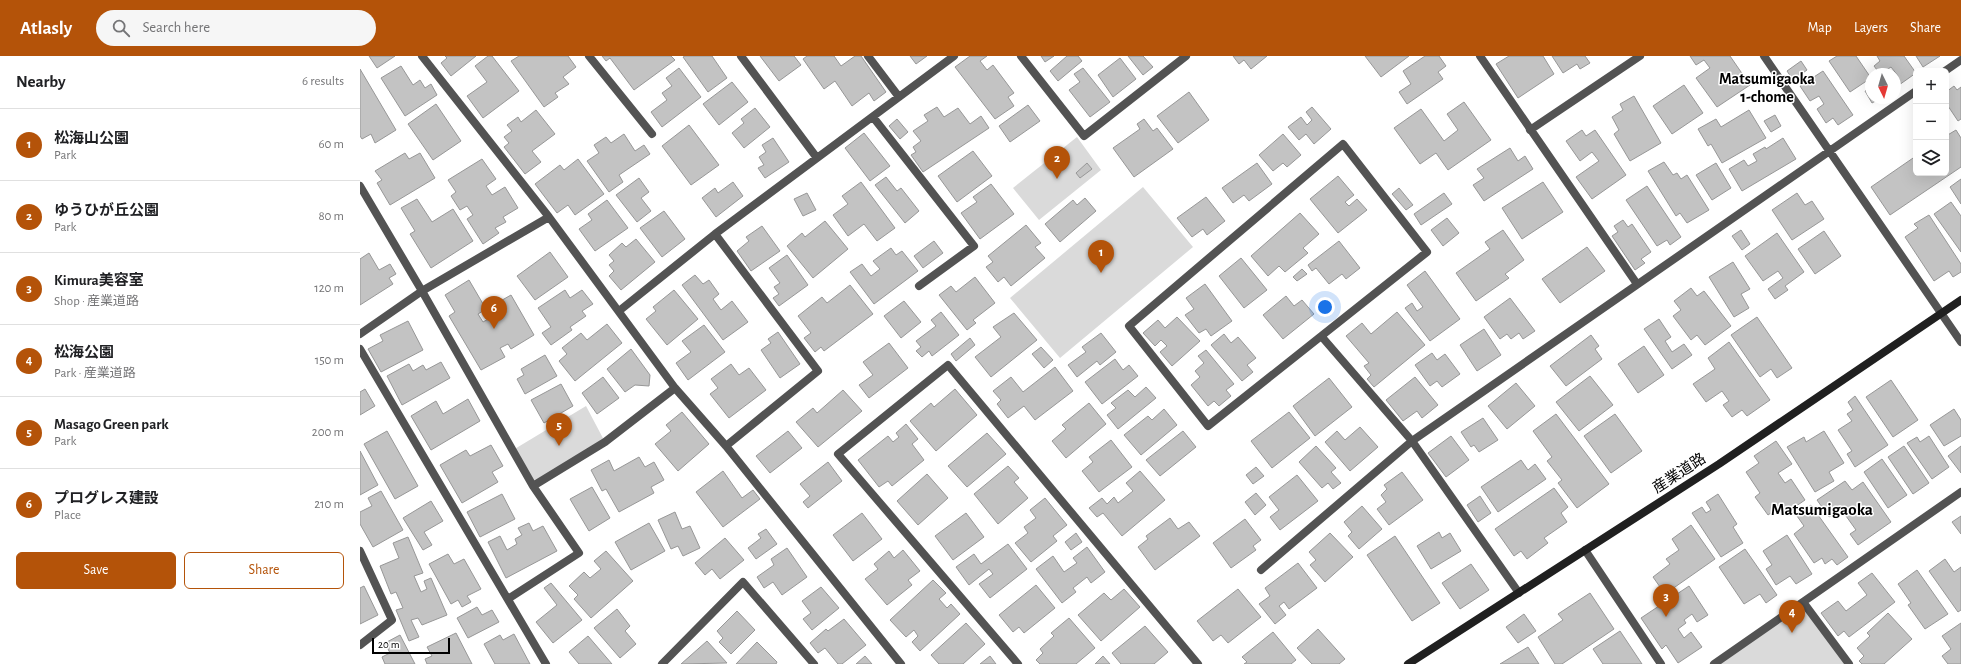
<!DOCTYPE html>
<meta charset="utf-8">
<style>
:root{--surface:#fff;--page:#f6f6f6;--text:#202124;--muted:#757577;--line:#e0e0e0;--accent:#b45309}
body{margin:0;font-family:"Alegreya Sans","Noto Sans JP",sans-serif;background:var(--page);color:var(--text)}
.controls{position:absolute;right:12px;top:12px;display:grid;overflow:hidden;border-radius:6px;box-shadow:0 4px 16px #0002}
.controls button{width:36px;height:36px;display:grid;place-items:center;padding:0;border:0;border-bottom:1px solid var(--line);background:var(--surface);color:var(--text);font:20px sans-serif}
.compass{position:absolute;left:1505px;top:12px;width:36px;height:36px;border-radius:50%;background:var(--surface);box-shadow:0 4px 16px #0002;rotate:175deg}
.scale{position:absolute;left:12px;bottom:10px;width:78px;box-sizing:border-box;padding-left:4px;border:2px solid #000;border-top:0;font-size:11px;line-height:14px;white-space:nowrap;color:#000;-webkit-text-stroke:3px #fff;paint-order:stroke}
.you{position:absolute;left:965px;top:251px;width:14px;height:14px;margin:-10px;border:3px solid #fff;border-radius:50%;background:#1a73e8;box-shadow:0 0 0 6px #1a73e833}
.badge{display:grid;place-items:center;width:26px;height:26px;border-radius:50%;background:var(--accent);color:#fff;font-size:13px;font-weight:700}
.pin{position:absolute;translate:-50% -33px;filter:drop-shadow(0 1px 2px #0008)}
.pin::after{content:'';position:absolute;top:21px;width:14px;height:12px;background:inherit;clip-path:polygon(0 0,100% 0,50% 100%)}
.list{margin:0;padding:0;list-style:none}
h2{display:flex;justify-content:space-between;align-items:center;height:52px;margin:0;padding:0 16px;font-size:17px}
h2 small{font-size:13px;font-weight:400;color:var(--muted)}
.list li{display:grid;grid-template-columns:26px 1fr auto;gap:12px;align-items:center;box-sizing:border-box;height:72px;padding:0 16px;border-top:1px solid var(--line)}
.list b{display:block;font-size:15px;white-space:nowrap}
.list p{margin:0;font-size:13px;white-space:nowrap;color:var(--muted)}
.list em{font-size:13px;font-style:normal;color:var(--muted)}
.actions{display:flex;gap:8px;padding:12px 16px}
.actions a{flex:1;padding:9px 0;border:1px solid var(--accent);border-radius:6px;text-align:center;font-size:14px;color:var(--accent)}
.actions .main{background:var(--accent);color:#fff}
.icon{flex:none;width:22px;height:22px;fill:none;stroke:currentColor;stroke-width:2;stroke-linecap:round;stroke-linejoin:round}
.map{position:relative;flex:none;width:1601px;height:608px;overflow:hidden}
header{display:flex;align-items:center;gap:24px;box-sizing:border-box;height:56px;padding:0 20px;background:var(--accent);color:#fff}
header strong{font-size:19px}
nav{display:flex;gap:22px;margin-inline-start:auto;font-size:14px}
.search{width:280px;height:36px;background:var(--page);display:flex;align-items:center;gap:10px;box-sizing:border-box;padding:0 14px;border-radius:22px;color:var(--muted);font-size:15px}
main{display:flex}
aside{flex:1;background:var(--surface)}
.map>svg:first-child{display:block}
</style>
<header>
<strong>Atlasly</strong>
<div class="search"><svg class="icon" aria-label="search" viewBox="0 0 24 24"><circle cx="10" cy="10" r="6"/><path d="M15 15l6 6"/></svg>Search here</div>
<nav><a>Map</a><a>Layers</a><a>Share</a></nav>
</header>
<main>
<aside>
<h2>Nearby<small>6 results</small></h2>
<ul class="list">
<li><span class="badge">1</span><div><b>松海山公園</b><p>Park</p></div><em>60 m</em></li>
<li><span class="badge">2</span><div><b>ゆうひが丘公園</b><p>Park</p></div><em>80 m</em></li>
<li><span class="badge">3</span><div><b>Kimura美容室</b><p>Shop · 産業道路</p></div><em>120 m</em></li>
<li><span class="badge">4</span><div><b>松海公園</b><p>Park · 産業道路</p></div><em>150 m</em></li>
<li><span class="badge">5</span><div><b>Masago Green park</b><p>Park</p></div><em>200 m</em></li>
<li><span class="badge">6</span><div><b>プログレス建設</b><p>Place</p></div><em>210 m</em></li>
</ul>
<div class="actions"><a class="main">Save</a><a>Share</a></div>
</aside>
<div class="map">
<svg width="1601" height="608" viewBox="0 0 1601 608">
<rect width="100%" height="100%" fill="#fff"/>
<!-- green -->
<path fill="#dadada" d="M717,81l24,33 -62,50 -26,-32z
M783,131l50,60 -133,111 -50,-60z
M226,350l19,36 -72,44 -20,-36z
M1443,546l46,62h-135z"/>
<!-- building -->
<path fill="#c3c3c3" stroke="#979797" d="M9,0h26l-18,12z
M85,0h31l-25,20 -10,-13 6,-5z
M128,0h4l27,35 -36,27 -16,-22 20,-14 -12,-16z
M159,0h49l8,11 -13,10 6,7 -14,9 3,4 -14,10 -33,-46z
M242,0h69l4,4 -41,30 -24,-32 -4,3z
M325,0h27l15,22 -19,14 -25,-35z
M400,0h34l7,9 -22,16z
M447,0h27l7,10 14,-10h6l25,36 -12,9 -5,-8 -17,13 -17,-25 -11,8 -21,-30z
M550,0h17l-11,8z
M610,0h17l-7,5 7,9 6,-5 21,28 -6,4 6,9 -19,13 -40,-52z
M681,0h13l-9,6z
M707,0h11l4,5 -24,20 -8,-10z
M768,0h15l10,11 -10,8z
M873,0h34l-16,13 -7,-9 -5,4z
M1005,0h44l-28,21z
M1065,0h14l7,10 -8,6 5,7 -36,25 -8,-12 12,-8 -8,-13z
M1149,0h34l11,18 -36,24 -22,-34z
M1192,0h33l5,7 -10,6 -3,-5 -14,9z
M1330,0h40l20,29 -33,22 -21,-29 14,-10 -6,-8 -8,5z
M1477,0h19l15,22 -21,14 -21,-31z
M1517,0h27l12,17 -17,12 -4,-6 3,-3 -7,-9 -11,7 -6,-8 6,-5z
M1556,0h24l-17,11z
M760,2l16,21 -23,18 -15,-22z
M1441,5l6,9 -14,10 -6,-9z
M41,10l12,19 7,-5 5,8 6,-4 6,11 -32,21 -24,-38z
M319,12l22,29 -39,30 -11,-15 16,-12 -5,-7 10,-7 -6,-8z
M723,12l27,34 -20,15 -21,-27 11,-8 -6,-8z
M0,13l36,61 -21,13 -4,-9 -9,5 -2,-3z
M1463,15l30,44 -15,10 -5,-7 -7,5 -9,-14 7,-5 -5,-8 -9,5 -10,-15z
M372,26l16,20 -29,23 -16,-21z
M1324,29l19,28 -31,21 -19,-28z
M1594,30l3,4 4,-3v32l-3,2 -12,-18v-11z
M1511,31v11h10l-9,5 -7,-12z
M829,36l20,28 -31,23 -21,-27z
M1274,40l27,47 -31,18 -16,-27 5,-4 -7,-13 11,-7 -3,-6z
M1104,46l27,38 -43,30 -12,-17 -16,11 -26,-36 27,-19 23,32 14,-11 -11,-16z
M76,48l25,37 -28,19 -25,-36z
M668,49l12,16 -30,21 -11,-16z
M577,51l7,10 14,-9 12,16 11,-8 8,12 -66,44 -12,-17 5,-3 -3,-5 8,-6 -8,-10 15,-10 -4,-6z
M952,51l19,22 -17,15 -8,-10 -7,6 -11,-13 13,-10 6,8 5,-5 -6,-8z
M395,52l15,19 -26,21 -12,-15 12,-10 -3,-4z
M176,54l19,24 -23,17 9,11 -16,12 -21,-27 5,-4 -5,-6 8,-6 -5,-6 11,-8 3,5z
M1389,54l17,28 -44,25 -11,-19 -3,2 -10,-17 18,-10 5,8z
M1415,59l6,11 -10,6 -7,-11z
M537,63l11,13 -8,7 -11,-13z
M784,63l9,12 4,-3 16,21 -39,28 -21,-29 27,-19 -3,-5z
M329,69l30,40 -28,20 -29,-39z
M1222,74l4,6 9,-6 31,45 -34,24 -16,-22 23,-16 -7,-9 -12,9 -14,-20z
M1596,74l5,8v29l-71,48 -19,-28 45,-31v17h30v-37z
M504,77l26,33 -20,15 -25,-33z
M264,78l11,17 9,-6 6,9 -31,21 4,7 -14,10 -22,-31 12,-8 -5,-8 12,-8 5,6z
M923,78l18,21 -14,12 -4,-4 -10,8 -14,-16z
M413,82l16,24 -24,16 -7,-10 6,-3 -5,-8 7,-5 -4,-7z
M1423,82l13,21 -54,32 -13,-22 15,-9 4,6 9,-5 -4,-7 12,-7 1,2z
M1150,92l8,13 7,-5 8,13 -49,32 -11,-16 11,-7 -7,-9z
M613,95l19,25 -35,26 -19,-26z
M45,97l4,6 11,-6 15,25 -45,27 -13,-22 5,-3 -7,-9z
M122,103l14,20 -10,7 6,9 13,-8 13,21 -15,9 3,5 -11,6 4,5 -16,11 -16,-25 6,-4 -6,-9 -7,4 -9,-14 5,-4 -8,-12z
M218,103l26,35 -29,21 -7,-10 -11,8 -22,-29 25,-19 4,5z
M1304,106l9,13 4,-2 4,6 6,-4 22,35 -22,13 -7,-10 -4,3 -28,-45z
M727,107l5,6 -12,9 -4,-5z
M897,107l15,21 -23,17 -5,-6 -11,8 -11,-15z
M1356,107l15,25 -19,12 -16,-25z
M978,120l16,19 -9,7 4,4 8,-7 10,11 -29,23 -28,-34z
M526,121l11,14 4,-3 18,23 -14,12 -30,-38z
M279,122l10,14 -8,6 10,13 -14,11 -21,-27z
M1601,123v25l-11,-17z
M373,126l10,14 -27,21 -14,-19 13,-10 3,5z
M501,126l34,46 -18,13 -13,-17 -16,12 -15,-21 15,-11 -6,-8z
M1183,126l20,30 -41,27 -20,-31z
M631,128l23,30 -34,25 -19,-26 16,-11 -4,-5z
M1287,130l34,51 -11,8 -3,-5 -10,6 -31,-46z
M1039,132l14,17 -7,5 -14,-16z
M447,137l9,17 -13,6 -9,-17z
M1084,137l8,11 -31,21 -7,-11z
M1437,137l8,12 7,-4 12,18 -32,21 -20,-30z
M846,141l19,24 -18,14 -4,-6 -11,8 -15,-19z
M725,142l11,13 -36,31 -15,-18 28,-24 4,5z
M57,143l15,23 21,-13 20,32 -42,27 -21,-34 5,-3 -14,-23z
M247,144l21,28 -33,23 -16,-22 13,-9 -4,-6z
M1591,146l10,14v36l-27,-38z
M304,155l21,28 -23,18 -22,-29z
M940,157l19,21 -16,14 5,5 -23,19 -6,-6 -11,10 -17,-20z
M1569,159l32,49v8l-8,5 -4,-6 -15,10 -29,-44 13,-9 -4,-4z
M1087,162l12,15 -16,13 -12,-16z
M1263,164l5,7 4,-3 19,28 -10,7 4,4 -10,7 -23,-34 6,-4 -4,-6z
M465,165l23,28 -35,29 -26,-32 15,-13 3,4z
M666,169l15,18 -6,4 10,11 -34,28 -7,-9 -6,5 -12,-15 7,-5 -5,-6z
M402,170l18,25 -29,20 -14,-20 12,-10 -3,-4z
M1143,174l21,30 -19,14 4,4 -33,23 -20,-28 34,-24 -5,-7z
M1381,174l9,14 -8,6 -10,-14z
M1464,175l17,25 -26,18 -17,-25z
M1417,177l27,39 -19,14 3,4 -13,9 -7,-10 15,-11 -5,-7 -15,10 -18,-25z
M276,183l19,23 -34,28 -12,-14 5,-5 -5,-6 5,-4 -5,-6 13,-12 4,4z
M574,185l9,12 -20,15 -9,-12z
M979,185l21,27 -14,11 -4,-5 -13,10 -13,-16 -4,3 -4,-6z
M1227,191l18,24 -45,32 -18,-24z
M531,192l5,7 6,-4 16,20 -44,33 -24,-32 12,-8 9,12 9,-7 -7,-8z
M190,196l18,25 -33,23 -18,-24z
M9,197l10,17 11,-6 6,10 -7,4 4,6 -33,21v-46z
M427,199l21,30 -29,21 -6,-8 6,-4 -5,-7 6,-4 -11,-15z
M881,202l26,32 -23,18 -25,-32z
M1373,206l17,27 -9,5 8,14 -15,9 -25,-40z
M942,213l5,5 -10,7 -4,-4z
M1065,215l35,48 -30,22 -25,-33 7,-5 5,8 6,-4 -16,-22z
M335,219l8,9 6,-4 10,14 -6,5 8,11 11,-9 16,21 -25,18 -41,-55z
M615,221l20,26 -22,17 3,3 -9,7 -28,-35 12,-9 5,6z
M109,224l17,29 -8,5 5,8 18,-10 -4,-9 14,-8 23,40 -23,14 -3,-5 -8,4 5,9 -24,13 -32,-54 6,-4 -10,-17z
M845,228l27,37 -21,15 -5,-7 -7,4 -14,-18 9,-6 -8,-11z
M490,229l23,29 -49,37 -3,-4 -6,5 -11,-14 7,-5 -13,-17 24,-19 5,6z
M1331,232l6,8 7,-5 27,35 -26,19 -8,-10 -6,5 -18,-24 8,-6 -7,-9z
M205,234l5,8 12,-8 11,14 -11,7 4,5 -16,11 2,3 -21,15 -9,-12 9,-6 -13,-19z
M314,234l24,29 -31,26 -21,-26 10,-8 -3,-4z
M926,240l8,10 8,-6 12,14 -31,25 -20,-24z
M1150,242l25,33 -12,8 -4,-6 -8,6 -4,-5 -7,5 -16,-22z
M544,245l17,21 -20,16 -17,-22z
M581,256l18,23 -27,21 -3,-5 -7,6 -6,-6 5,-4 -5,-6 20,-15 -5,-6z
M1037,256l28,33 -51,42 -7,-8 4,-4 -7,-9 5,-3 -23,-27 16,-13 9,11z
M654,257l23,27 -46,37 -16,-20 26,-20 -8,-10z
M817,261l23,24 -28,25 -12,-14 7,-6 -6,-6 -6,6 -12,-13 15,-13 7,8z
M1397,261l35,51 -15,10 -6,-9 -11,8 -29,-42z
M1299,263l12,18 -6,4 7,11 12,-8 8,11 -20,14 -28,-40z
M48,265l15,29 -42,22 -13,-23 15,-8 -3,-6z
M247,268l15,19 -47,38 -16,-20 8,-7 -5,-6 19,-15 6,7z
M344,269l21,27 -37,28 -12,-17 15,-11 -9,-11z
M1124,273l17,26 -24,16 -17,-26z
M418,276l22,32 -20,14 -19,-28 10,-7 -3,-4z
M741,277l15,19 -16,13 -3,-4 -20,16 -9,-12 18,-13 -4,-5z
M864,278l7,9 7,-6 18,21 -9,7 6,7 -11,9 -31,-36z
M1231,279l8,11 -4,3 7,10 -36,27 -16,-20z
M610,282l5,7 -19,16 -5,-7z
M1369,286l41,58 -23,16 -5,-6 -10,7 -9,-12 6,-4 -7,-10 -16,11 -13,-18 22,-15 -7,-11z
M529,287l19,25 -39,30 -10,-13 14,-10 -10,-13z
M1284,290l20,29 -26,18 -20,-29z
M681,291l12,13 -9,8 -12,-14z
M271,293l19,26 -1,11 -14,-1 -10,7 -18,-23z
M846,294l28,34 -8,6 5,6 -12,10 -5,-5 -6,5 -17,-21 9,-8 -5,-6 9,-8 -6,-7z
M1072,297l5,7 8,-6 15,20 -18,13 -5,-6 -7,5 -15,-21z
M185,299l12,21 -32,18 -8,-15 7,-4 -3,-6z
M755,303l8,11 6,-5 9,11 -36,28 -17,-22z
M81,306l9,16 -48,27 -15,-29 22,-12 4,7 10,-6 3,5z
M371,308l8,11 10,-7 17,22 -37,28 -19,-24 8,-6 -7,-9z
M695,311l18,24 -38,29 -11,-14 -16,12 -11,-14 4,-4 -8,-9 18,-14 12,15z
M1230,320l23,29 -34,26 -23,-29z
M243,321l16,21 -22,16 -15,-21z
M1055,321l23,28 -16,13 -5,-7 -14,10 -17,-21z
M969,322l23,29 -37,29 -22,-30z
M1531,324l27,40 -25,17 -27,-40z
M1156,327l19,23 -28,23 -19,-23z
M201,328l12,22 -29,17 -13,-23z
M786,331l10,11 -38,31 -11,-14 9,-7 -5,-5 17,-13 7,7z
M5,333l10,17 -15,9v-23z
M595,333l22,26 -41,36 -26,-30 21,-18 3,4z
M483,334l19,21 -44,36 -22,-25 17,-14 4,5z
M1495,340l33,49 -33,22 -8,-13 5,-3 -14,-21 14,-9 -5,-7 6,-4 -5,-8z
M108,343l12,22 -49,29 -20,-34 25,-15 7,13z
M729,347l17,21 -40,34 -14,-17 14,-12 -4,-4z
M804,353l13,16 -36,30 -17,-20 24,-19 4,4z
M1594,353l7,11v16l-17,10 -14,-21z
M322,356l27,32 -31,27 -23,-27 16,-13 -5,-6z
M929,356l21,26 -38,30 -21,-27z
M1196,358l53,70 -32,24 -19,-25 4,-3 -15,-19 5,-4 -19,-26z
M1255,358l27,37 -31,22 -27,-37z
M1123,362l15,22 -19,12 -5,-7 -3,2 -10,-15z
M546,368l12,15 -6,5 12,16 -32,26 -4,-5 -9,6 -21,-27 30,-24 5,6 6,-5 -3,-4z
M1000,371l18,20 -28,24 -25,-29 12,-11 8,9z
M27,375l31,55 -23,13 -31,-55z
M428,375l14,17 -32,25 -14,-17z
M823,375l13,16 -36,29 -14,-16z
M1464,375l20,32 -15,9 5,9 -19,11 -28,-45 17,-10 2,5z
M627,377l19,21 -39,33 -19,-21z
M1091,380l18,24 -23,17 -18,-24z
M1569,380l20,31 -17,12 -25,-36 10,-6 3,5z
M751,384l21,27 -33,25 -17,-21 11,-9 -4,-5z
M1416,385l16,23 -14,9 7,10 6,-4 14,21 -19,13 -5,-7 -13,9 -13,-18 5,-4 -14,-21 13,-9 -5,-7z
M131,389l12,21 -11,6 6,10 -36,21 -22,-38 26,-15 4,6z
M956,390l20,22 -5,4 10,11 -8,6 -5,-6 -6,5 -23,-26z
M1544,390l25,37 -16,11 -25,-37z
M1601,390v27l-13,-17z
M0,395l18,34 -18,10z
M279,401l6,10 9,-5 10,18 -13,7 3,6 -35,19 -13,-23 -4,2 -11,-21 18,-10 5,11z
M1522,403l25,36 -19,13 -24,-36z
M1161,404l7,10 7,-6 11,15 -48,33 -17,-25z
M468,406l14,19 -34,27 -5,-6 7,-6 -10,-12z
M648,410l11,12 -5,4 14,16 -30,26 -24,-30z
M896,411l8,9 -11,8 -7,-9z
M363,415l19,27 11,-8 7,9 -37,28 -27,-35z
M780,415l25,29 -43,36 -19,-23 -6,4 -8,-9 13,-10 5,6 7,-7 4,6 15,-12 -7,-8z
M1042,416l21,28 -34,25 -12,-16 9,-7 -5,-7 6,-6 -3,-4z
M567,418l21,24 -30,27 -21,-24z
M937,419l21,26 -38,29 -10,-13 9,-7 -10,-13z
M1485,425l7,9 11,-8 28,40 -33,23 -8,-11 6,-4 -15,-21 -12,8 -12,-17z
M232,431l18,31 -21,13 -19,-32z
M1194,432l14,19 -7,6 6,9 -23,16 4,5 -21,16 -6,-8 -7,5 -19,-27z
M21,435l22,39 -30,17 -13,-23v-12l12,-6 -4,-8z
M896,437l10,12 -11,10 -10,-13z
M142,438l13,25 -35,18 -13,-25z
M1358,438l19,30 -4,3 10,16 -22,14 -29,-44 10,-6 4,6 5,-3 -5,-8z
M1120,440l11,17 -13,9 -11,-17z
M685,442l22,27 -14,11 4,5 -26,21 -16,-19 13,-10 -4,-6 12,-9 -6,-8z
M71,445l12,20 -19,11 8,13 -9,5 -20,-32z
M1451,449l37,52 -11,8 -5,-6 -7,5 -3,-6 -8,5 -20,-29 10,-8 -7,-10z
M1002,450l20,23 -23,20 -11,-13 4,-4 -8,-10z
M315,456l7,17 8,-3 10,22 -17,8 -5,-10 -7,3 -13,-29z
M502,457l20,26 -29,22 -20,-26z
M606,457l18,24 -31,23 -18,-24z
M1601,460v18l-9,-12z
M810,462l8,11 11,-7 11,14 -45,34 -17,-23 10,-8 -2,-3z
M885,463l16,21 -8,6 3,4 -25,18 -18,-25z
M169,467l4,8 10,-5 14,25 -51,27 -18,-36 12,-6 7,14 10,-6 -2,-5 7,-4 -4,-7z
M289,467l16,28 -34,19 -16,-28z
M1331,469l24,34 -50,35 -12,-17 17,-13 -4,-5 13,-9 -7,-11z
M406,473l11,15 -21,15 -8,-11 13,-10 -3,-4z
M1079,476l3,6 8,-5 11,18 -30,18 -14,-23z
M716,477l6,9 -11,8 -6,-8z
M970,477l23,24 -28,25 -15,-17 6,-5 -7,-8z
M1427,479l25,39 -16,10 -6,-8 -14,9 -10,-16 6,-4 -9,-14z
M1035,480l45,67 -28,18 -45,-66z
M48,481l15,36 -9,3 7,16 6,-3 -3,-8 7,-3 16,37 -25,10 -4,-7 -7,2 8,17 -10,4 -13,-31 7,-2 -7,-16 -5,2 -11,-28 19,-8 -6,-15z
M365,482l19,22 -24,19 -8,-10 -7,6 -10,-12z
M648,488l19,25 -37,29 -11,-14 14,-10 -4,-5 -20,16 -13,-18 18,-13 7,10z
M727,491l18,25 -14,11 -4,-6 -14,11 3,4 -14,11 -26,-34 17,-13 11,16 13,-9 -4,-5z
M427,492l20,29 -25,18 -9,-13 -9,6 -7,-11 17,-12 -3,-6z
M1385,493l32,46 -11,8 -6,-9 -16,10 -25,-37z
M543,494l17,21 -12,9 4,5 -25,20 -22,-26 13,-10 -4,-5 15,-13 5,7z
M246,495l27,30 -42,37 -17,-19 4,-4 -9,-9 15,-14 6,6 11,-9 -7,-8z
M88,498l6,10 10,-5 17,30 -14,7 4,6 -9,5 -4,-7 -7,4 -22,-40z
M1585,503l9,13 7,-5v43l-3,2 -29,-41z
M938,507l19,25 -28,21 -5,-7 -5,4 7,9 -11,9 -16,-20 11,-8 -5,-8z
M1111,508l18,26 -29,19 -18,-26z
M1557,514l31,44 -23,15 -17,-24 3,-2 -13,-19z
M1512,517l23,29 -46,35 -5,-6 -6,5 -17,-23 17,-12 8,10 21,-16 -9,-12z
M573,524l13,13 -7,6 8,9 4,-4 9,10 -40,37 -8,-9 6,-6 -4,-6 -8,7 -16,-17z
M191,527l31,37 -29,23 -17,-21 21,-17 -13,-17z
M676,529l19,23 -31,25 -5,-6 -6,5 -14,-17z
M4,530l14,29 -18,9v-36z
M1329,530l19,29 -11,7 -5,-8 -8,6 2,3 -8,6 6,9 7,-6 11,15 -24,16 -12,-18 -4,4 -21,-31z
M461,531l18,21 -27,22 -9,-11 8,-6 -9,-12z
M764,533l16,18 -39,34 -23,-26 26,-22 7,7z
M878,533l23,28 -33,26 -7,-8 -8,6 -16,-20z
M1230,537l24,36 -52,35h-7l-17,-27 25,-17 -5,-6z
M117,551l5,8 10,-5 7,12 -31,16 -11,-20z
M257,553l13,17 -5,5 11,13 -16,14 -26,-30z
M377,555l18,19 -24,24 -12,-12 4,-4 -6,-7z
M1528,557l24,26 -28,25h-22l-3,-3 5,-5 -7,-8 13,-12 -3,-3z
M1164,558l12,17 -18,12 -12,-16z
M709,562l26,30 -19,16h-36l-4,-4 7,-7 -3,-4 14,-13 -3,-3z
M484,563l22,26 -24,19h-4l-13,-16 -7,5 -8,-10 16,-14 2,2z
M606,567l19,21 -22,20h-24l-8,-9z
M1601,567v41h-13l-6,-8 9,-7 -9,-13z
M785,570l23,26 -14,12h-33l-9,-11z
M958,573l27,30 -6,5h-27l-15,-16z
M1260,575l22,33h-39l-10,-15z
M913,576l23,28 -5,4h-47l3,-2 -5,-5z
M96,577l16,31h-45l-2,-5 7,-3 -5,-9z
M154,578l16,30h-35l-11,-20 16,-9 3,5z
M40,579l15,29h-30l-3,-7 8,-4 -5,-10z
M228,580l24,28h-33l-10,-12z
M347,585l20,22 -46,1z
M397,586l20,20 -1,2h-40z
M1168,591l11,17h-39z
M505,600l7,8h-16z
M630,600l6,8h-16z
M743,600l7,8h-15z"/>
<g fill="none" stroke-linecap="round" stroke-linejoin="round">
<!-- street -->
<path stroke="#535353" stroke-width="8" d="M62,0l127,161 126,171 51,58 175,218
M229,0l63,78
M381,0l76,102
M508,0l31,41
M661,0l63,80 102,-80
M1120,0l157,228
M1404,0l197,286
M1585,15l16,-11
M513,61l101,129 -55,40
M1170,74l110,-74
M983,88l84,108 -219,174 -79,-100z
M0,130l62,105 111,195 46,67 -71,46
M355,178l103,137 -92,75
M259,255l96,-77 239,-178
M0,278l62,-43 127,-74
M962,281l90,104 107,152
M0,293l186,315
M173,430l72,-44 70,-54
M1225,494l76,114
M0,495l32,69 -32,25
M901,514l151,-129 504,-350
M1443,546l46,62
M302,608l81,-82 71,82
M658,608l-180,-210 110,-89 250,299
M1354,608l247,-172"/>
<!-- secondary -->
<path stroke="#202020" stroke-width="8" d="M1048,608l311,-200 242,-164"/>
</g>
<g text-anchor="middle" stroke-width="3" stroke-linejoin="round" paint-order="stroke">
<!-- street labels -->
<g font-size="15" fill="#000" stroke="#fff">
<text transform="translate(1319 417) rotate(-33)" y="5">産業道路</text>
</g>
<!-- neighbourhood labels -->
<g font-size="16" font-weight="bold" fill="#000" stroke="#fff">
<text x="1407" y="28">Matsumigaoka<tspan x="1407" dy="18">1-chome</tspan></text>
</g>
<!-- quarter labels -->
<g font-size="17" font-weight="bold" fill="#000" stroke="#fff">
<text x="1462" y="459">Matsumigaoka</text>
</g>
</g>
</svg>
<div class="controls">
<button>+</button>
<button>−</button>
<button><svg class="icon" aria-label="layers" viewBox="0 0 24 24"><path d="M12 4l9 5-9 5-9-5zM3 14l9 5 9-5"/></svg></button>
</div>
<svg class="compass" viewBox="-18 -18 36 36"><path d="M0-13l5 13h-10z" fill="#e53935"/><path d="M0 13l5-13h-10z" fill="#757577"/></svg>
<div class="scale">20 m</div>
<div class="you"></div>
<div class="pin badge" style="left:741px;top:217px">1</div>
<div class="pin badge" style="left:697px;top:123px">2</div>
<div class="pin badge" style="left:1306px;top:561px">3</div>
<div class="pin badge" style="left:1432px;top:577px">4</div>
<div class="pin badge" style="left:199px;top:390px">5</div>
<div class="pin badge" style="left:134px;top:273px">6</div>
</div>
</main>
